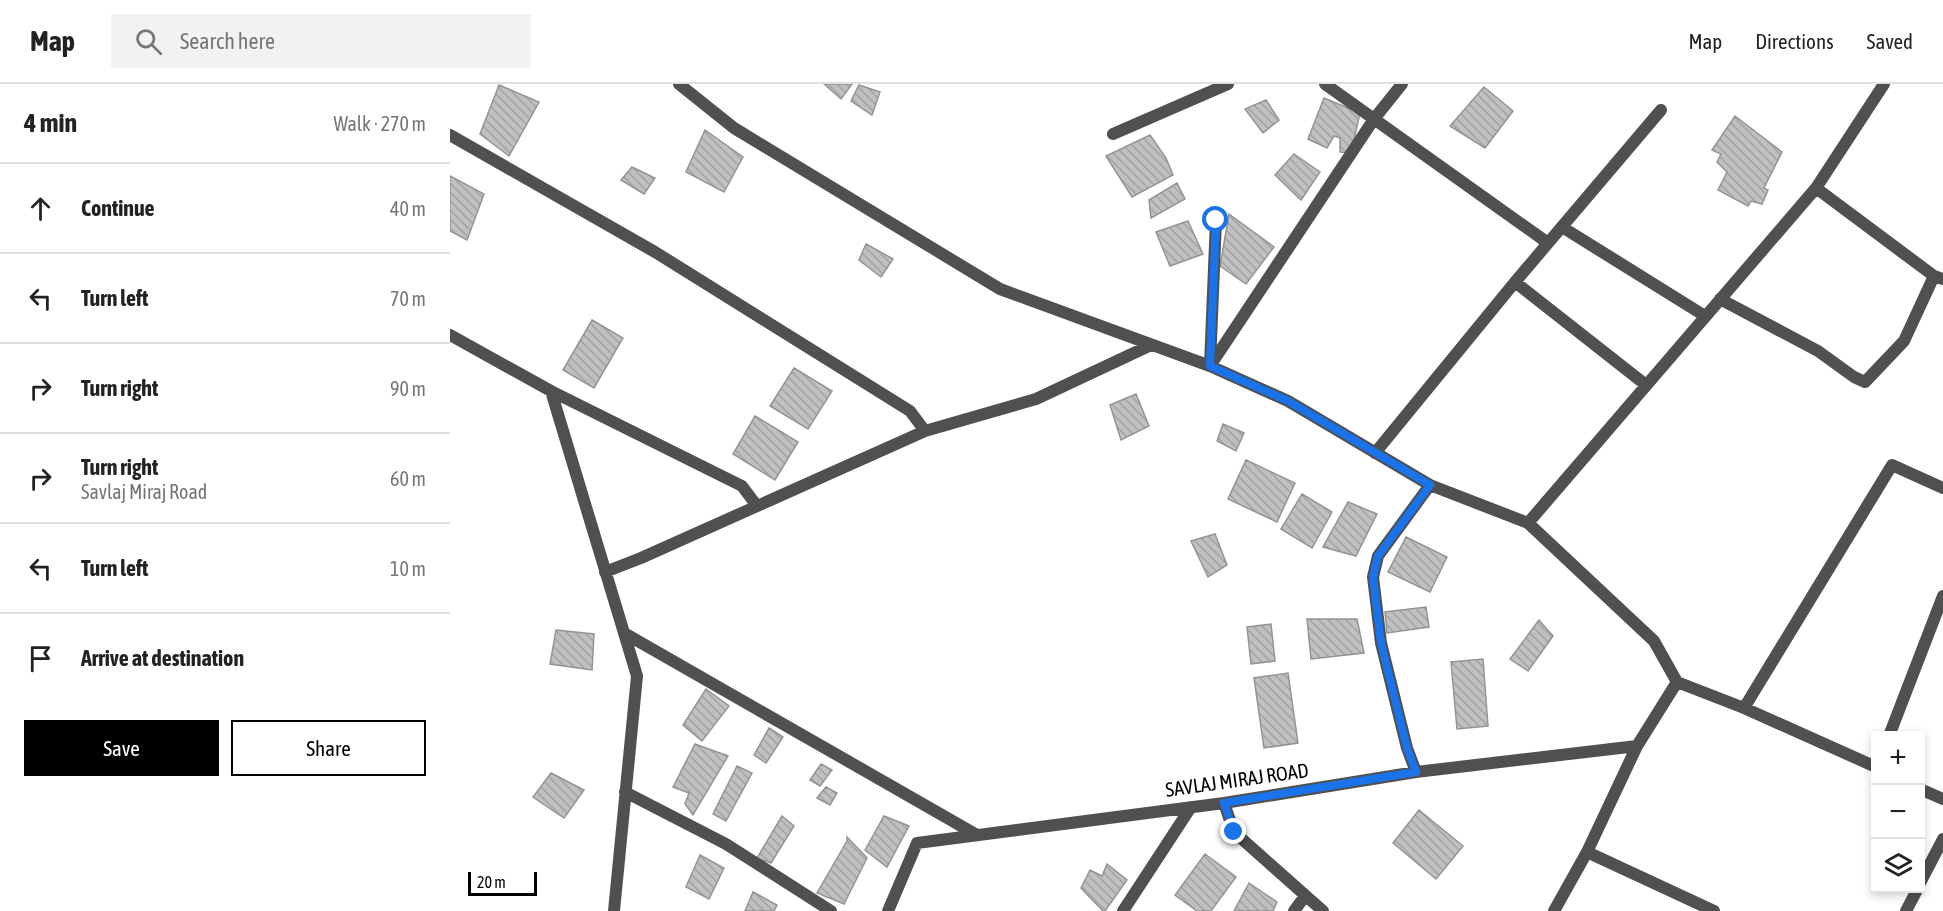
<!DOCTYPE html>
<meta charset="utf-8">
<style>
:root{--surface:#fff;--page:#f2f2f2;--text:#222;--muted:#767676;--line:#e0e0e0;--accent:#000}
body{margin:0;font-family:"Asap Condensed",sans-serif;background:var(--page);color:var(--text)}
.controls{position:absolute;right:18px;bottom:18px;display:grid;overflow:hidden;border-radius:0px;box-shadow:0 3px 9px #0003}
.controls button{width:54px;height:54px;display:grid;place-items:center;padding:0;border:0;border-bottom:2px solid var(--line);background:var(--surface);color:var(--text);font:30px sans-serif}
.scale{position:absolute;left:18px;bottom:15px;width:69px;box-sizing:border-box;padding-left:6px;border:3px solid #000;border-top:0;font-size:16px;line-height:21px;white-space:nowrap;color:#000;-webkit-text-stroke:4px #fff;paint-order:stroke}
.stop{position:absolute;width:18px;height:18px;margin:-14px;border:4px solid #1a73e8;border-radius:50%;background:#fff}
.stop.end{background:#1a73e8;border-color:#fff;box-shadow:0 2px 6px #0008}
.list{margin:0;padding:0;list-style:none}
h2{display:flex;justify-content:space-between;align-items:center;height:78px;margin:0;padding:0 24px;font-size:26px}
h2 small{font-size:20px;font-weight:400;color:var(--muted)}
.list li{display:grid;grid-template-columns:39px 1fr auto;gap:18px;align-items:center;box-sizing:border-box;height:90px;padding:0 24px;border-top:2px solid var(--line)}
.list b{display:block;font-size:22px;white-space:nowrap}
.list p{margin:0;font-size:20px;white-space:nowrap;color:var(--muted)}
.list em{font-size:20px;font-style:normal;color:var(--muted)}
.actions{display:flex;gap:12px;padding:18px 24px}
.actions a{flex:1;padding:14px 0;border:2px solid var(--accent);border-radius:0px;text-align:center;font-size:21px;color:var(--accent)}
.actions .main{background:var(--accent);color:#fff}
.icon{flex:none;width:33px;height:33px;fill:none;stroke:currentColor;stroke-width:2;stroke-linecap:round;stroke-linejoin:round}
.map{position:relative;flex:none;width:1493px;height:827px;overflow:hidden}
header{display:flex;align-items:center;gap:36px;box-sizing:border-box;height:84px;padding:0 30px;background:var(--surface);border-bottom:2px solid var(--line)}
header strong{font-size:28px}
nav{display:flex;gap:33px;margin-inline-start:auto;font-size:21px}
.search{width:420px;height:54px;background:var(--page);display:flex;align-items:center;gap:15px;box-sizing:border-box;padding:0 21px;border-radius:0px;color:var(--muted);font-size:22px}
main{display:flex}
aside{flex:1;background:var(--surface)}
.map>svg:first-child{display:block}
</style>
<header>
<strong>Map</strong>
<div class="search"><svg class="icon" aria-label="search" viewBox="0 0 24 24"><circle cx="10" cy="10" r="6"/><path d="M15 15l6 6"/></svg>Search here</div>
<nav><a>Map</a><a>Directions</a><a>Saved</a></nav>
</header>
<main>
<aside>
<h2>4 min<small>Walk · 270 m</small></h2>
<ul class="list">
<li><svg class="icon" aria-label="ahead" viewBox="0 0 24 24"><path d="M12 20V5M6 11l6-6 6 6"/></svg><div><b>Continue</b></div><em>40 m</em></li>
<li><svg class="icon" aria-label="left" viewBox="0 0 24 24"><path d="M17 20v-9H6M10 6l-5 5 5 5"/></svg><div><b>Turn left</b></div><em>70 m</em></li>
<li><svg class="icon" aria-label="right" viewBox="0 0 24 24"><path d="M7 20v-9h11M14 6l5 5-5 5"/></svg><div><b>Turn right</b></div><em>90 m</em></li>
<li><svg class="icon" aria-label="right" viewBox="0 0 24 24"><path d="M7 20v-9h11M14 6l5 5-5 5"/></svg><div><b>Turn right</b><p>Savlaj Miraj Road</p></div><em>60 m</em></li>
<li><svg class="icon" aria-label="left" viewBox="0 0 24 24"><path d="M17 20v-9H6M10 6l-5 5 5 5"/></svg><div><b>Turn left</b></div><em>10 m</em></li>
<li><svg class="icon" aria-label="arrive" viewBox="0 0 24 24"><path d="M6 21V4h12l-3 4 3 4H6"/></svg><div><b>Arrive at destination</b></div></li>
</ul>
<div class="actions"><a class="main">Save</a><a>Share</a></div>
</aside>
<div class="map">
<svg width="1493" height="827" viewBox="0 0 1493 827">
<defs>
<pattern id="building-back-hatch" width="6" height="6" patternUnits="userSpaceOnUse" patternTransform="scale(1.5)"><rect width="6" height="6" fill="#c0c0c0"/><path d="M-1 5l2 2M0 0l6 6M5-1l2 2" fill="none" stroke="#a3a3a3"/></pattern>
</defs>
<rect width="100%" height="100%" fill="#fff"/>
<!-- building -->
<path fill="url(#building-back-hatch)" stroke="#949494" stroke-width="1.5" d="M374,0h28l-11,15z
M49,1l40,17 -30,54 -29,-22z
M409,1l21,7 -8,23 -21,-14z
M1034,3l29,24 -28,37 -35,-22z
M874,14l36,15 -9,40 -11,-1v-14l-6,-2 -7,12 -19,-9z
M816,16l13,20 -16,13 -18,-24z
M1285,32l47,36 -18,36 4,2 -6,14 -11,-3 -3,5 -30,-16 9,-18 -10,-10 4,-8 -9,-4z
M255,46l38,27 -19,35 -38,-20z
M700,51l16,23 7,17 -41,22 -26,-41z
M844,70l26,18 -19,28 -26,-25z
M182,83l23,11 -11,16 -23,-14z
M0,92l34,18 -17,46 -17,-9z
M727,99l8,16 -34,19 -2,-18z
M779,130l45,33 -28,37 -26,-18z
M738,137l15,33 -33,12 -14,-34z
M416,160l27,15 -12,18 -22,-17z
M142,236l31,18 -29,50 -31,-18z
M344,284l38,23 -24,38 -38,-23z
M686,310l13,32 -28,14 -11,-35z
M305,332l43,26 -23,38 -42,-26z
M773,340l21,9 -8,18 -19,-10z
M796,376l49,23 -18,39 -49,-23z
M852,410l30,18 -20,36 -31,-19z
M898,418l29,12 -21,42 -33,-9z
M765,450l12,31 -19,12 -17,-36z
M956,453l41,20 -17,35 -42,-20z
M976,523l3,20 -42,6 -2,-21z
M857,535h50l7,34 -53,6z
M1089,536l14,16 -25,35 -18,-12z
M821,540l4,37 -24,3 -4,-37z
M106,546l38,4 -2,36 -42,-6z
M1033,575l5,67 -31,3 -6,-67z
M838,589l10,70 -34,5 -10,-70z
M256,605l23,17 -27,35 -19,-16z
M319,644l14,9 -17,26 -12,-8z
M245,660l33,12 -35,59 -8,-11 4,-11 -16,-6z
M371,680l11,6 -12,16 -10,-6z
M287,682l15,7 -26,48 -13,-7z
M101,689l33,17 -20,28 -31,-21z
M376,703l11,6 -7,12 -13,-7z
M969,726l44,36 -27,33 -43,-36z
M332,732l12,10 -23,37 -14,-5z
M434,732l25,10 -22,41 -22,-17z
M397,753l20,21 -23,46 -27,-11 30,-52z
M755,770l31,23 -25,34h-14l-22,-16z
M250,771l24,13 -15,31 -23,-12z
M657,780l20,16 -22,31h-2l-22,-23 9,-18 12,6z
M799,799l28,19 -4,9h-39z
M303,808l24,13 -3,6h-29z"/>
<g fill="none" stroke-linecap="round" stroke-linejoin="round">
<!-- minor -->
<path stroke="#505050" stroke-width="12" d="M229,0l55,44 266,161 210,77 78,35 142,84 98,38 126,118 23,41 -40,64 -50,106 -33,59
M875,0l223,159
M663,50l115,-50
M0,51l205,117 255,159 15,20
M1366,104l118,88 9,3
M1112,143l143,89
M1065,198l131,103
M1270,215l98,52 36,26 11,5 39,-41 30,-65
M0,251l101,56 86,285 -23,235
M760,281l6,-145
M760,282l164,-247 28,-35
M101,307l191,95 15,20
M925,369l140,-171 146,-172
M1078,439l288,-335 68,-104
M155,488l36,-14 284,-127 111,-32 115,-54
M174,549l353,202
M1227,598l67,26 132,59
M1294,624l148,-243 51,23
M1439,652l54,-140
M966,688l-9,-24 -26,-105 -8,-66 5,-21 52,-71
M1470,705l23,10
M175,708l101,52 105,67
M774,719l10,29 89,79
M1137,768l127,59
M1470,799l23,-44
M438,827l29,-68 307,-40 192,-31 221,-26
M673,827l68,-104
M844,827l11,-15
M1456,827l12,-23"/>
</g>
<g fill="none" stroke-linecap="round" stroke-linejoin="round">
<!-- route -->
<path stroke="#1a73e8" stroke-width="8" d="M766,136l-6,146 78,35 142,84 -52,71 -5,21 8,66 26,105 9,24 -192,31 10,29"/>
</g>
<g text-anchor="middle" stroke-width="5" stroke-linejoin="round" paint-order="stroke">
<!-- street labels -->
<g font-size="20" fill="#000" stroke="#fff">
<text transform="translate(787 696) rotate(-8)" y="7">SAVLAJ MIRAJ ROAD</text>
</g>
</g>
</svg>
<div class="controls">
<button>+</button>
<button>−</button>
<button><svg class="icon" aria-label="layers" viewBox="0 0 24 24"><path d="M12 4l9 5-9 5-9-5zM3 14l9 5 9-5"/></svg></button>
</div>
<div class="scale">20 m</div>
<div class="stop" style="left:766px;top:136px"></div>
<div class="stop end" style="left:784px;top:748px"></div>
</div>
</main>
